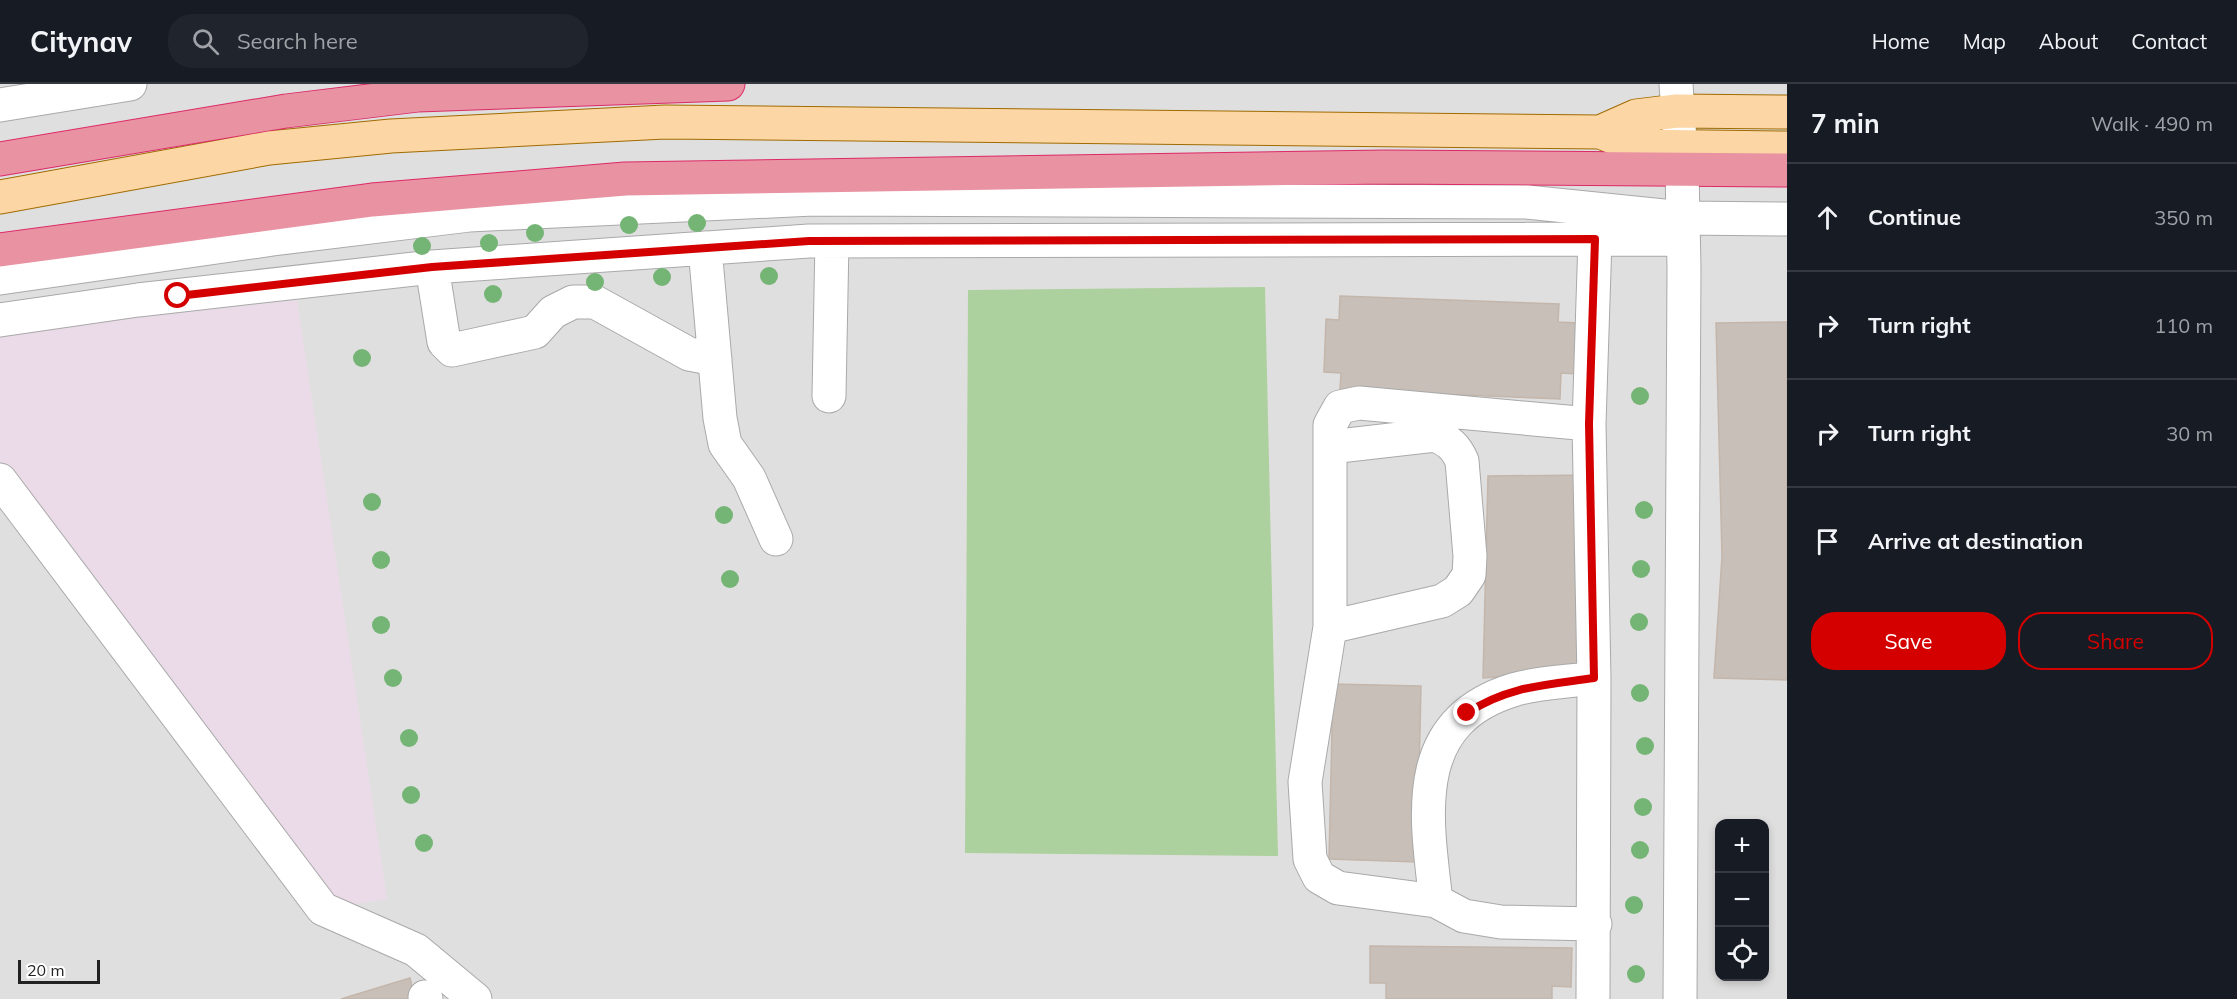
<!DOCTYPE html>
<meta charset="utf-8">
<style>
:root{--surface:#171b24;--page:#20242c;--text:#f1f3f6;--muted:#9ea1a6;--line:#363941;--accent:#d40000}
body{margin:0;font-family:Mulish,sans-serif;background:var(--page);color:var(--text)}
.controls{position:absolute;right:18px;bottom:18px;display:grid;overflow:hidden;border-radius:12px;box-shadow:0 3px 9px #0003}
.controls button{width:54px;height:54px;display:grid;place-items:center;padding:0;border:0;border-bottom:2px solid var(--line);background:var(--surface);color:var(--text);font:30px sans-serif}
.scale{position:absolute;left:18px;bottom:15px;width:82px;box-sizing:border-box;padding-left:6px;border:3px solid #222;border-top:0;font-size:16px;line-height:21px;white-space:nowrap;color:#222;-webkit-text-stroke:4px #fff;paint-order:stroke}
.stop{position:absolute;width:18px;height:18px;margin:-14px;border:4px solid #d40000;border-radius:50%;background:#fff}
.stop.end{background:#d40000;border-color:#fff;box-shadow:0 2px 6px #0008}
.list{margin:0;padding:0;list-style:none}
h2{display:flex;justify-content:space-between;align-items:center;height:78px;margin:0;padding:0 24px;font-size:26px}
h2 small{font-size:20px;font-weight:400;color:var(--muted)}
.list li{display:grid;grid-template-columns:39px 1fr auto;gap:18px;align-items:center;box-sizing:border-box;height:108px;padding:0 24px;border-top:2px solid var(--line)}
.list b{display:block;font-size:22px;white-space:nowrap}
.list em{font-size:20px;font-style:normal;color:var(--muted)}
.actions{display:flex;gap:12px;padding:18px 24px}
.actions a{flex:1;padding:14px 0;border:2px solid var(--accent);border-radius:24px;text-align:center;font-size:21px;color:var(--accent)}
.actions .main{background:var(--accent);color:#fff}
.icon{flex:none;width:33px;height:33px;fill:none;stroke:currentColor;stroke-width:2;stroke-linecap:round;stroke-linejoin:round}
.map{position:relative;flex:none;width:1787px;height:915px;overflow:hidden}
header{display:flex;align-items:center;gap:36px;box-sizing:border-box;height:84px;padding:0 30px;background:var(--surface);border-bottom:2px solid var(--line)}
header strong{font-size:28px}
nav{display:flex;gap:33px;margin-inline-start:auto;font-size:21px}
.search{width:420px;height:54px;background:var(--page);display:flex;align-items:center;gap:15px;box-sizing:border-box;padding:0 21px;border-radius:24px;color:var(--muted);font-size:22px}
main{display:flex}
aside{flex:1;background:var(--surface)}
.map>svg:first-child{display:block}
</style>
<header>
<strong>Citynav</strong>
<div class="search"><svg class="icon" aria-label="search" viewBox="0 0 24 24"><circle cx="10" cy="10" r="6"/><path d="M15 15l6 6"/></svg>Search here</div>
<nav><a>Home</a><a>Map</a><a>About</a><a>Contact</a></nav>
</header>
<main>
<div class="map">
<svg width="1787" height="915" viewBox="0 0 1787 915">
<rect width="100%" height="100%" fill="#f2efe9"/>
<!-- residential -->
<path fill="#e0dfdf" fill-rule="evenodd" d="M0,0h1787v915h-1787zM1720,740h44v152h-44z"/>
<!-- industrial -->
<path fill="#ebdbe8" d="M297,216l90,599 -64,10 -323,-429v-148z"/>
<!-- forest -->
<path fill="#add19e" d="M1265,203l13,569 -313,-3 3,-563z"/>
<!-- building -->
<path fill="#c7bfb8" stroke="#c4b6ab" stroke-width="1.5" d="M1340,212l219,8 -1,18 21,1 -2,51 -16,-1 -1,26 -220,-9 1,-17 -17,-1 2,-53 13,1z
M1787,238v358l-73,-2 8,-122 -6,-233z
M1589,391l-7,197 -99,6 5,-202z
M1333,600l88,2 -4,176 -88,-3z
M1370,862l202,2 -1,39 -19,-1v13h-166v-16h-16z
M410,894l5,21h-74z"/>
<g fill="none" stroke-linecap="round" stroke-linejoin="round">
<defs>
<path id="minor" d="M1676,0l6,85 2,99 -4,731
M0,21l130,-21
M705,164l15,170 5,26 24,34 27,61
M432,183l12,75 8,8 83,-18 18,-20 20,-10h22l94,52 26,5
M0,194l273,-39 196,-24 344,-16 714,3 156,16 104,1
M0,236l138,-20 294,-33 377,-26 874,-2
M829,312l3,-155
M0,396l323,429 93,41 59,49
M1330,543l112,-26 16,-10 11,-16 1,-19 -8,-95c-6,-14 -13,-20 -27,-26l-105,12
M1594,594c-27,4 -56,4 -81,12 -104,32 -87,126 -77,211l28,15 37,6 94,2
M1436,817l-98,-13 -19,-11 -9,-18 -5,-77 25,-155v-202l10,-18 19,-4 230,21
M425,913l1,2
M1593,915l1,-321 -5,-254 6,-185"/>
<path id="major" d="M1600,48l36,-16 41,-5 110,1
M0,113l269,-49 122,-12 274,-14 935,10 36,14 151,2"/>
<path id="highway" d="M0,75l286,-48 132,-16 310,-11
M0,166l372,-50 253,-21 759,-12 403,3"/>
</defs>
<!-- minor casing -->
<use href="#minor" stroke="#a9a9a9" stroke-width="35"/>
<!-- major casing -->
<use href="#major" stroke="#a06b00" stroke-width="35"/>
<!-- highway casing -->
<use href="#highway" stroke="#dc2a67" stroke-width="35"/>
<!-- minor -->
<use href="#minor" stroke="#fff" stroke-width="33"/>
<!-- major -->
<use href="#major" stroke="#fcd6a4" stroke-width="33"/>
<!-- highway -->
<use href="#highway" stroke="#e892a2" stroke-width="33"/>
</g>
<!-- trees -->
<g fill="#74b475">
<circle cx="697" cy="139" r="9"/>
<circle cx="629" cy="141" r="9"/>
<circle cx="535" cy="149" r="9"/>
<circle cx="489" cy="159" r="9"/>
<circle cx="422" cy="162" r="9"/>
<circle cx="769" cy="192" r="9"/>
<circle cx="662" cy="193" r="9"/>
<circle cx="595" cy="198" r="9"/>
<circle cx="493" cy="210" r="9"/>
<circle cx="362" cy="274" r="9"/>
<circle cx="1640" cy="312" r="9"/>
<circle cx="372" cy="418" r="9"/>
<circle cx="1644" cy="426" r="9"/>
<circle cx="724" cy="431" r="9"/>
<circle cx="381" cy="476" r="9"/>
<circle cx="1641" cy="485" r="9"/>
<circle cx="730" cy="495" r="9"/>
<circle cx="1639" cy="538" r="9"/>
<circle cx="381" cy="541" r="9"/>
<circle cx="393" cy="594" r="9"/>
<circle cx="1640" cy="609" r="9"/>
<circle cx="409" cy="654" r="9"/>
<circle cx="1645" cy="662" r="9"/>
<circle cx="411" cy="711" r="9"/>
<circle cx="1643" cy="723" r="9"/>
<circle cx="424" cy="759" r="9"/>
<circle cx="1640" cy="766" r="9"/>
<circle cx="1634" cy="821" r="9"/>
<circle cx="1636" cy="890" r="9"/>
</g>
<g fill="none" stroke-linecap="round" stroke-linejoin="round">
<!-- route -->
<path stroke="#d40000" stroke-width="8" d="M178,212l254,-29 377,-26 786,-2 -6,185 5,254c-48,7 -86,8 -127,35"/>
</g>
</svg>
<div class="controls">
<button>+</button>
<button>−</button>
<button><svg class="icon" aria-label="locate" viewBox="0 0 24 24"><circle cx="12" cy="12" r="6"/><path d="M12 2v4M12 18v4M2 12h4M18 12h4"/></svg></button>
</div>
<div class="scale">20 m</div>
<div class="stop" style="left:178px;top:212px"></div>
<div class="stop end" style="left:1467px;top:629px"></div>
</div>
<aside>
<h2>7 min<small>Walk · 490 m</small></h2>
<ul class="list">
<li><svg class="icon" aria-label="ahead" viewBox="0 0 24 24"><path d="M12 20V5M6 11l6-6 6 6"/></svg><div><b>Continue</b></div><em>350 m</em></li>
<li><svg class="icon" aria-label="right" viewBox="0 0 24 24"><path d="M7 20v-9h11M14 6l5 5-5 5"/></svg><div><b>Turn right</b></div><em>110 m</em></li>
<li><svg class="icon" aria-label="right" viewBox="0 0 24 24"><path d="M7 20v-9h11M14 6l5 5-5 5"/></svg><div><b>Turn right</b></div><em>30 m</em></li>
<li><svg class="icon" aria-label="arrive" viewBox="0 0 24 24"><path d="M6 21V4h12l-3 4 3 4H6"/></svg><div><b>Arrive at destination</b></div></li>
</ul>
<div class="actions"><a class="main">Save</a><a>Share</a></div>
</aside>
</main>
